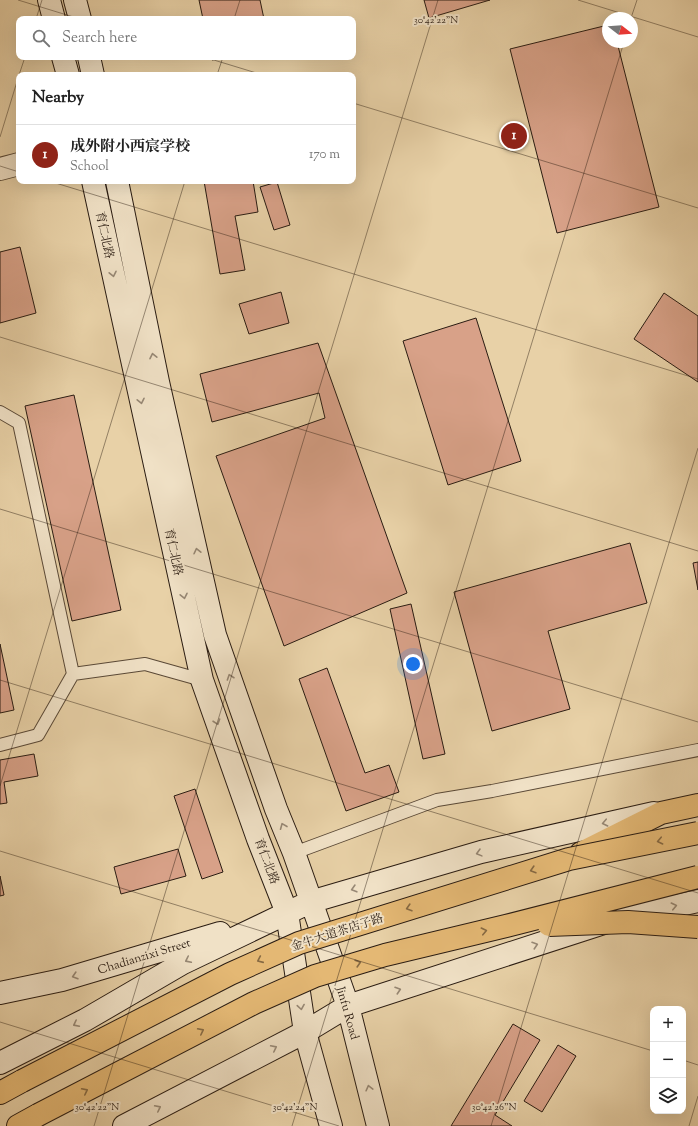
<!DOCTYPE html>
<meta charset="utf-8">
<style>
:root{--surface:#fff;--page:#f6f6f6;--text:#222;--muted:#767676;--line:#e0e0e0;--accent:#8f2418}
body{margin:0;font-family:"Sorts Mill Goudy","Noto Serif SC",serif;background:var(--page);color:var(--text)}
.controls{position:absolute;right:12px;bottom:12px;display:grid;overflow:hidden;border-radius:8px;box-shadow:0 4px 16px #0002}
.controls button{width:36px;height:36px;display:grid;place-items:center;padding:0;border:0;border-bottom:1px solid var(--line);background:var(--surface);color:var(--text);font:20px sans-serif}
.compass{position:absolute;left:602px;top:12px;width:36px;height:36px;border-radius:50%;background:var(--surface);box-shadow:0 4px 16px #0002;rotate:107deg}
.you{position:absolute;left:413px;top:664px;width:14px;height:14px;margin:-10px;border:3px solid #fff;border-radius:50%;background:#1a73e8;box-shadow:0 0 0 6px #1a73e833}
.badge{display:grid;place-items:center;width:26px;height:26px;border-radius:50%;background:var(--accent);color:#fff;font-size:13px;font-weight:700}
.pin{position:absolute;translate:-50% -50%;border:2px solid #fff;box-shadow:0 1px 4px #0006}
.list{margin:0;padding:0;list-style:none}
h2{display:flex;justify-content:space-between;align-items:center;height:52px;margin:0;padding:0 16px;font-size:17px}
h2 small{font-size:13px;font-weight:400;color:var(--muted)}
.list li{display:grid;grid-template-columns:26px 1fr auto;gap:12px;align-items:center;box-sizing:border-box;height:60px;padding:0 16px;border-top:1px solid var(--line)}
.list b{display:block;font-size:15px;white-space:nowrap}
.list p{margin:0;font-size:13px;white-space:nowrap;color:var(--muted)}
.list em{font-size:13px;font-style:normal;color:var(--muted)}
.icon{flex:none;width:22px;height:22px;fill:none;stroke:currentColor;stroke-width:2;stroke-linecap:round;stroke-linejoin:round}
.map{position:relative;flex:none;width:698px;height:1126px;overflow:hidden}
.search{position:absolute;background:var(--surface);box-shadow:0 4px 16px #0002;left:16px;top:16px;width:340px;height:44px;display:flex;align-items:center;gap:10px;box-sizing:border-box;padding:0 14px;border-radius:8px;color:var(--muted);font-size:15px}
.panel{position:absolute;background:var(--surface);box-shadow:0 4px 16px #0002;left:16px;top:72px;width:340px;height:112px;border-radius:8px}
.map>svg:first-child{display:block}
</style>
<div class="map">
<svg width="698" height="1126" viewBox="0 0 698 1126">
<rect width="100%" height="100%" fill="#e8d1a7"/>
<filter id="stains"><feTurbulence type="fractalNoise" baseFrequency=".005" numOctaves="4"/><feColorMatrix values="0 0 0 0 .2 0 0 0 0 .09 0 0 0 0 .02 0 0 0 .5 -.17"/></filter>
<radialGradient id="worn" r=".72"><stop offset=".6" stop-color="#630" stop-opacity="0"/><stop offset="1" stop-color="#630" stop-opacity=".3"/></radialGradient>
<!-- building -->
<path fill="#d8a188" stroke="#2a1c12" d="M199,0h61l4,19h-61z
M424,0h66l-61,18z
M608,25v17h9l42,165 -102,26 -47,-184z
M211,57h13l-12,3z
M204,181h49l5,31 -23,4 10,54 -25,4z
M277,182l13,43 -16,5 -14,-43z
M20,247l16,66 -36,10v-71z
M281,292l8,31 -40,11 -10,-30z
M664,293l34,23v66l-64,-43z
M476,318l45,143 -73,24 -45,-144z
M318,343l89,250 -123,53 -68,-190 109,-38 -6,-25 -107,29 -12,-48z
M74,395l47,215 -49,11 -47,-215z
M630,543l17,60 -99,28 22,78 -78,22 -38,-139z
M698,562v28l-5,-27z
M411,604l34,150 -22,5 -33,-150z
M0,644l14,66 -14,3z
M327,668l38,105 24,-8 10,27 -53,19 -47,-132z
M34,754l4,22 -34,6 3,21 -7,1v-44z
M195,789l28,83 -21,7 -28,-83z
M178,849l8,27 -65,18 -7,-27z
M0,876l4,19 -4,1z
M513,1024l27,16 -45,75 17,11h-61z
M558,1045l18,11 -34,56 -18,-11z"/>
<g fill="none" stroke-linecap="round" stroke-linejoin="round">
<defs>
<path id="lane" d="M0,412l19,11 54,251 -35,61 -38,10
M73,674l72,-10 57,16
M294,853l143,-53 55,-9 206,-41"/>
<path id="street" d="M0,169l19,-5"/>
<path id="secondary" d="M49,0l5,19
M75,0l5,19
M63,57l5,18
M89,57l4,18
M93,181l109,499 56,159 29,74 18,119 26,94
M117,181l41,201 57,253 61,174 18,44 54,153 30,120
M0,993l62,-13 158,-47
M0,1063l85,-43 98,-57 127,-61 171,-50 173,-39
M124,1126l181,-94 43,-26 268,-87 82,-18"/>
<path id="highway" d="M581,853l80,-40 37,-8
M0,1093l22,-12
M18,1126l20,-11"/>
</defs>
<!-- lane casing -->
<use href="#lane" stroke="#5a4937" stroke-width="14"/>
<!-- street casing -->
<use href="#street" stroke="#5a4937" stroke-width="24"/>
<!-- secondary casing -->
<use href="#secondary" stroke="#2a1c12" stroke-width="24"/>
<!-- highway casing -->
<use href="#highway" stroke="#2a1c12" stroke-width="24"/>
<!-- lane -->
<use href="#lane" stroke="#f0e1c6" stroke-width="12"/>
<!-- street -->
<use href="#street" stroke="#f0e1c6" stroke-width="22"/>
<!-- secondary -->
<use href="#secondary" stroke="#f0e1c6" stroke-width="22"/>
<!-- highway -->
<use href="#highway" stroke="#e4b874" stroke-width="22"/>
<defs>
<path id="highway-bridge" d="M549,925l79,-3 70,5
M22,1081l208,-107 69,-31 270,-84 129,-26
M38,1115l216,-112 61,-27 70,-21 121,-29 192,-49"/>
</defs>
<!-- highway-bridge casing -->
<use href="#highway-bridge" stroke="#2a1c12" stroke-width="24" stroke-linecap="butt"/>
<!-- highway-bridge -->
<use href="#highway-bridge" stroke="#e4b874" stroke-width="22"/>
</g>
<!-- one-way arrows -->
<defs><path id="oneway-chevron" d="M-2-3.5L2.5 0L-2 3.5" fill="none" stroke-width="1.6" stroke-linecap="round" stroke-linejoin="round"/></defs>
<g stroke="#978875">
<use href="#oneway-chevron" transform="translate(113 274) rotate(78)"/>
<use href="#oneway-chevron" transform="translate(153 356) rotate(-102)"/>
<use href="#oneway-chevron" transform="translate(141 401) rotate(78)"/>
<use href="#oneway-chevron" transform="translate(197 551) rotate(-103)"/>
<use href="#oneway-chevron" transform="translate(184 596) rotate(78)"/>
<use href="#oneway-chevron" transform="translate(230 677) rotate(-109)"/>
<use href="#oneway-chevron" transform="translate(217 722) rotate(71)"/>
<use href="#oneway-chevron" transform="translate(605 823) rotate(168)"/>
<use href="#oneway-chevron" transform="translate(283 826) rotate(-112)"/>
<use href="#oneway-chevron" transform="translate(479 853) rotate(165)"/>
<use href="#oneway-chevron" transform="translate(354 889) rotate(164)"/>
<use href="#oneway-chevron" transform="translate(674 906) rotate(-13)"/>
<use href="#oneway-chevron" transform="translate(535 945) rotate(-18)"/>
<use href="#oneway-chevron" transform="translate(188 960) rotate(154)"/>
<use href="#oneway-chevron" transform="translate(75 976) rotate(163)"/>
<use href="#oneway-chevron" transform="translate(398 990) rotate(-18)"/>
<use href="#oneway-chevron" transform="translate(301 1007) rotate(81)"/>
<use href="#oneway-chevron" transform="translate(76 1024) rotate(153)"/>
<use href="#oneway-chevron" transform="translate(274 1048) rotate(-27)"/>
<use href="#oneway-chevron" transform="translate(369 1088) rotate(-104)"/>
<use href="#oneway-chevron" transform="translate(158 1108) rotate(-27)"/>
</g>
<g stroke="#876a43">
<use href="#oneway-chevron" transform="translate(660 841) rotate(168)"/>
<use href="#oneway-chevron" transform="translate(533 870) rotate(163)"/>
<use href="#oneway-chevron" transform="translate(409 908) rotate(163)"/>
<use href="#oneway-chevron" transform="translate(484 931) rotate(-13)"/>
<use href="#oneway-chevron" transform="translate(260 960) rotate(156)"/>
<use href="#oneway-chevron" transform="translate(358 963) rotate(-17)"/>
<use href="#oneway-chevron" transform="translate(201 1031) rotate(-27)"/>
<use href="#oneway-chevron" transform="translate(85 1091) rotate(-27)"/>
</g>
<!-- ticks -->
<path fill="none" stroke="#2a1c12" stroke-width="1" stroke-opacity="0.45" d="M18,0l62,19M578,0l120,37M631,18l6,-18M36,19l6,-19M234,19l6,-19M204,57l59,18M19,75l6,-18M217,75l6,-18M353,103l345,105M0,137l19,-62M0,166l19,6M49,181l649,198M0,337l698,214M0,509l698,213M0,680l698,213M0,786l185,-605M0,851l653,200M0,1022l339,104M683,1060l15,5M94,1126l344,-1126M292,1126l332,-1084M491,1126l207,-678M689,1126l9,-30"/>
<g text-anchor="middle" stroke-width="4" stroke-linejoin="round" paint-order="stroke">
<!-- street labels -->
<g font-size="12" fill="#2a1c12" stroke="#f0e1c6">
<text transform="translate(105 235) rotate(78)" y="4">育仁北路</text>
<text transform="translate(174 552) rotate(78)" y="4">育仁北路</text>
<text transform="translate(267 861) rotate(69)" y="4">育仁北路</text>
<text transform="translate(337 932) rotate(-18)" y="4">金牛大道茶店子路</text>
<text transform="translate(144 956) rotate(-17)" y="4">Chadianzixi Street</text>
<text transform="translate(348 1013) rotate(74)" y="4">Jinfu Road</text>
</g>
</g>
<g font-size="10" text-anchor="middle" fill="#2a1c12" stroke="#f0e1c6" stroke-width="4" stroke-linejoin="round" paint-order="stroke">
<text x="436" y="23">30°42'22"N</text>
<text x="97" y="1110">30°42'22"N</text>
<text x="295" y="1110">30°42'24"N</text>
<text x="494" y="1110">30°42'26"N</text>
</g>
<rect width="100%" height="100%" filter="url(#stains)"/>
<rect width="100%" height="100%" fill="url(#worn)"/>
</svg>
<div class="controls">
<button>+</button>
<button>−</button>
<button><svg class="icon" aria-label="layers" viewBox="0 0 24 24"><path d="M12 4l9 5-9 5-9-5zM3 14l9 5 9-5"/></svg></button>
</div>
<svg class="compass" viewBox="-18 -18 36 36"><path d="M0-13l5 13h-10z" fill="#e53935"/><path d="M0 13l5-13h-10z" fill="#767676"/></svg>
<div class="you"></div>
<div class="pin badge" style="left:514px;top:136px">1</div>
<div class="search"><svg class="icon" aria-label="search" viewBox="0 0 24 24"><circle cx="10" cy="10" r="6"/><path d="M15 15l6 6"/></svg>Search here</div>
<section class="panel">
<h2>Nearby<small></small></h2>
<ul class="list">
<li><span class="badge">1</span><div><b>成外附小西宸学校</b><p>School</p></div><em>170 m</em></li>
</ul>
</section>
</div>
